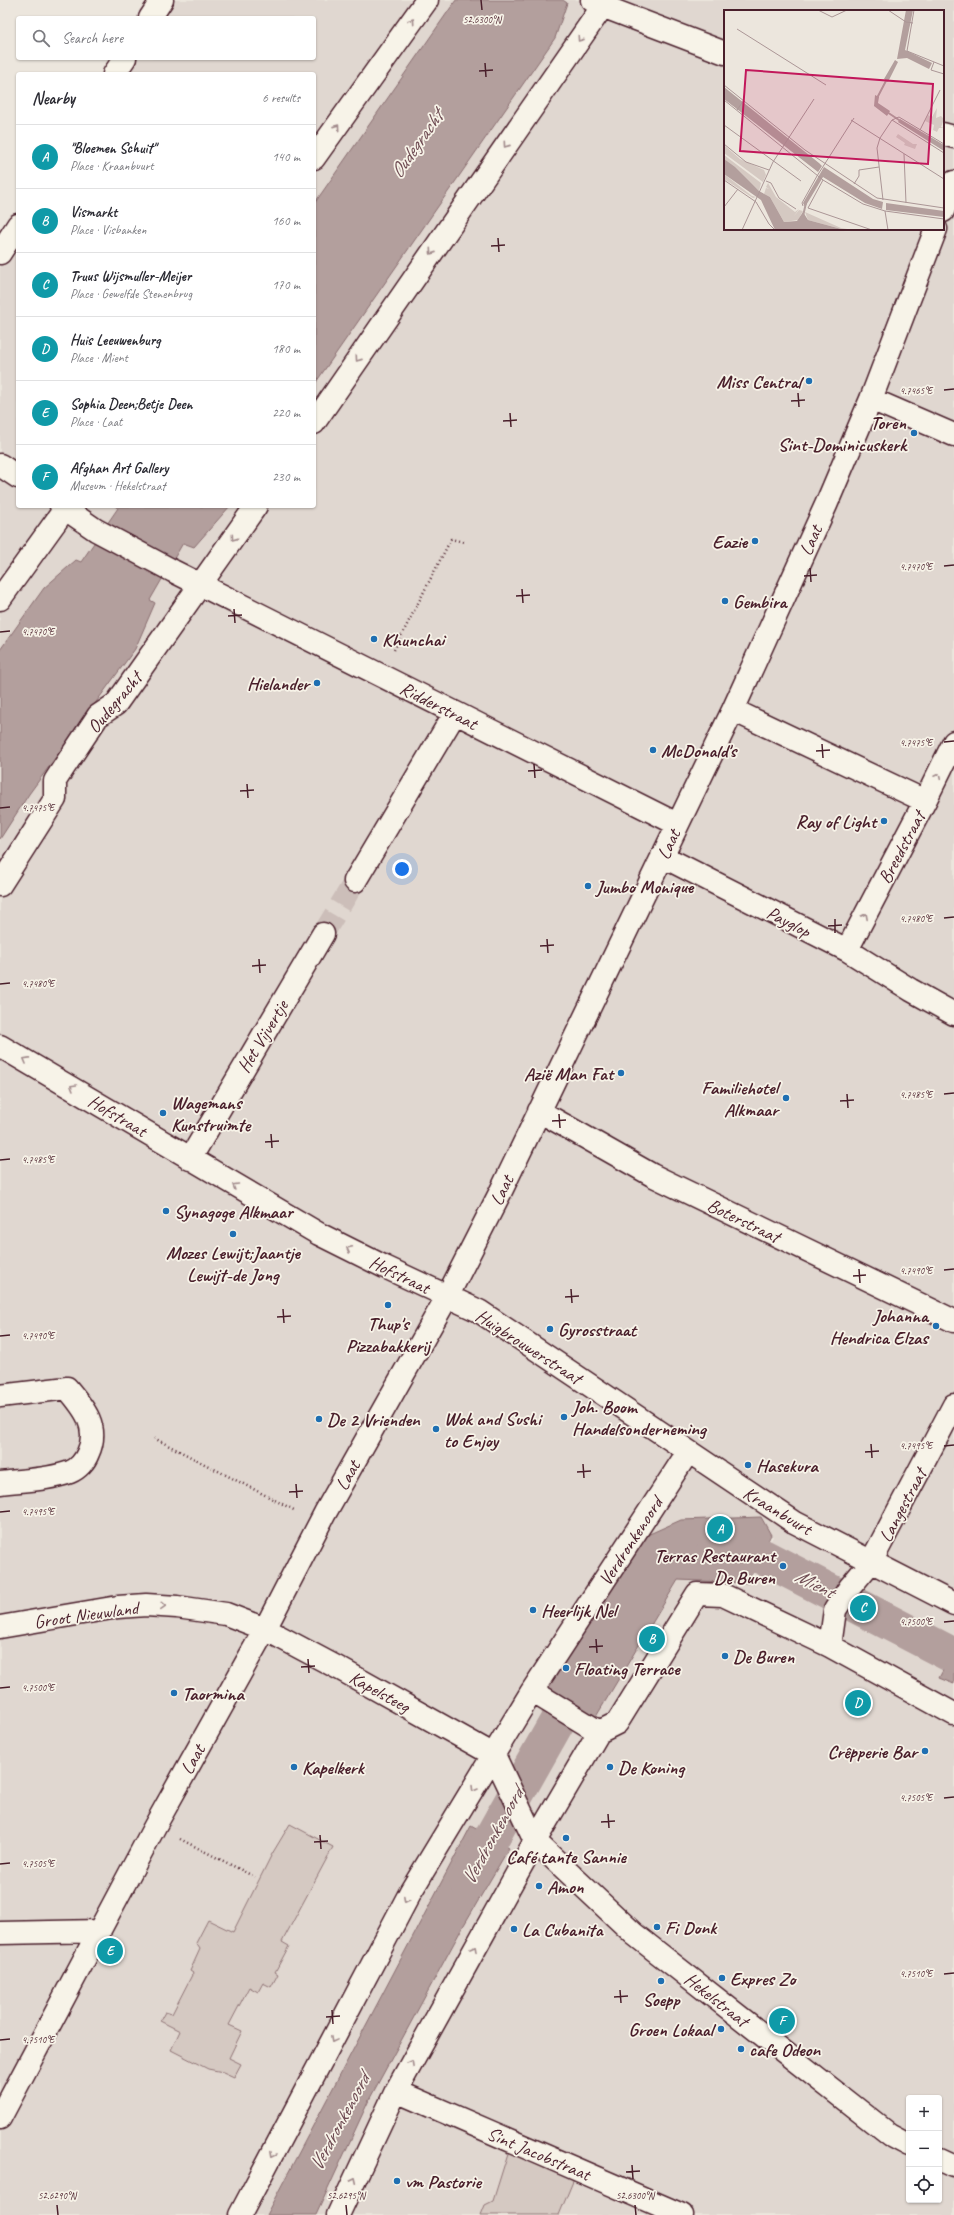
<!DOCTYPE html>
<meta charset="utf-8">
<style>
:root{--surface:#fff;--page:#f2f2f3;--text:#2b2b33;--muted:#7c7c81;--line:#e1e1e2;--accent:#1a73e8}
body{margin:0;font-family:Caveat,sans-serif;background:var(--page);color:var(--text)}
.controls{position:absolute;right:12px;bottom:12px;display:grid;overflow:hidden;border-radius:4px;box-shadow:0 1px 3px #0004}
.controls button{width:36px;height:36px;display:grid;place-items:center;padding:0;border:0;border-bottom:1px solid var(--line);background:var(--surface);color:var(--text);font:20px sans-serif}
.you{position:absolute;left:402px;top:869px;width:14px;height:14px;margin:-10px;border:3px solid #fff;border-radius:50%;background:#1a73e8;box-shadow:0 0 0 6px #1a73e833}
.badge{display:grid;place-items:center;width:26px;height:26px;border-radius:50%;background:var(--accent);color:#fff;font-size:13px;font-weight:700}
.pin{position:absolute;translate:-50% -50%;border:2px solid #fff;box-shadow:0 1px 4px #0006}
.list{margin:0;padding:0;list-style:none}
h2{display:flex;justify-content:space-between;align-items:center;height:52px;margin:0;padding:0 16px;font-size:17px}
h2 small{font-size:13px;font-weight:400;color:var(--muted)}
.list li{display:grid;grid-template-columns:26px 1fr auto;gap:12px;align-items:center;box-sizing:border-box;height:64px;padding:0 16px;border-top:1px solid var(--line)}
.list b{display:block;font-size:15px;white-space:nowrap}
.list p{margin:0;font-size:13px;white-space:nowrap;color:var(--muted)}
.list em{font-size:13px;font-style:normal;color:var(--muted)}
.icon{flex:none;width:22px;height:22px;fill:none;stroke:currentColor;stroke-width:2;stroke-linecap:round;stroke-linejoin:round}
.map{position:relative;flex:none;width:954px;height:2215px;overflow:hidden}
.search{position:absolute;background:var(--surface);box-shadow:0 1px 3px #0004;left:16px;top:16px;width:300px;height:44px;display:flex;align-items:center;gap:10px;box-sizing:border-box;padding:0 14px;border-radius:4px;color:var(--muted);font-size:15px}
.panel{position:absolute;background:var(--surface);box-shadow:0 1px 3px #0004;left:16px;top:72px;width:300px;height:436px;border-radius:4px}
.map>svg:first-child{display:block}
</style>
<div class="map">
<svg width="954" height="2215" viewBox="0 0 954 2215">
<rect width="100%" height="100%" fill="#ece6dd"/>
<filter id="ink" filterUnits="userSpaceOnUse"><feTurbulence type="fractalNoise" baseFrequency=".025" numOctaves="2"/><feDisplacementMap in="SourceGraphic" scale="8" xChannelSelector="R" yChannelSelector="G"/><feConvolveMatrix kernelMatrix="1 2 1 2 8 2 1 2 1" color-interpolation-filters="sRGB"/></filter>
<g filter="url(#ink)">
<!-- built -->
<path fill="#e0d7d0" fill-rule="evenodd" d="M163,0h791v2215h-954v-1967l18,-28v286h296v-432h-200l11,-16h189v-40h-163zM725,11h218v218h-218zM909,2098h30v102h-30z"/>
<!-- green -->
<path fill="#d5c9c2" stroke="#907476" d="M290,1824l43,23 -51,95 7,4 -14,26 3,2 -7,13 -8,-4 -5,9 -9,-5 -20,38 13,6 -13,27 12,6 -7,13 -11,-5 -15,-3 -37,-19 9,-19 -20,-10 5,-9 7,2 21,-41 -3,-2 10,-22 -4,-6 12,-23 25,12 39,-78z
M509,2150l65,29 -15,36h-78l4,-10 8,-4z"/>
<!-- water -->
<path fill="#b39f9d" stroke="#896c6f" d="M456,0h107l4,3 -12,35 -241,347v-181z
M115,506h115l-36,41 -11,-4 -33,57 5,3 -20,46 -106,145 -29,45v-189l44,-62 32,-28 5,2 37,-54z
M761,1517l10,18 -23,48 -70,-3 -84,140 -57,-27 108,-157 36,-16z
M954,1649v35l-15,-6z
M471,1826l38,22 -48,82 -92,170 -53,115h-50z"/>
<!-- pier -->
<path fill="#ece6dd" d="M771,1536h2l-23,48 -2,-1z"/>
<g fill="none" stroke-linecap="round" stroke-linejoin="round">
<!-- canal -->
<path stroke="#b39f9d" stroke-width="36" d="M713,1554l24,-1 24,3 193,100
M467,1881l99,-175 13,-11 8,-14"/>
<!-- minor-tunnel -->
<path stroke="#ccbeb9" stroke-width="22" stroke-dasharray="22 11" stroke-linecap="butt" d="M323,934l32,-53"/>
<defs>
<path id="minor" d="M592,0l10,6 123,47
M150,18l12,-18
M114,74l11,-16
M943,134l11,3
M314,158l113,-158
M943,211l11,-29
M0,253l18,-28
M871,399l83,36
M314,423l293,-423
M0,465l18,12
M61,506l35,24 77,41 504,253
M0,599l67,-93
M733,710l192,91
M662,856l185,94 64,40 43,24
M355,881l100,-168
M0,885l55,-86v-18l9,-14 34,-51 18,-12 140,-198
M847,950l78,-149 29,-59
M0,1046l319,188 66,33 94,44 315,211 160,82
M539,1111l113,64 302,146
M190,1159l133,-225
M0,1396l67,-8c17,20 33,39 21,65 -3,8 -10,16 -18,19 -22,8 -47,8 -70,11
M0,1627l118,-20 28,-2 31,2 49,7 39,15 77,41 152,85
M830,1646l5,-36 15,-23 21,-25 83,-157
M532,1691l67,41
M494,1755l41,86 99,93 256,201 19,10
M0,1933l100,-2
M396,2091l286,124
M0,2118l155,-292 110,-197 60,-116 122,-216 53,-104 233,-483 93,-205 45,-106 65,-170
M939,2160l15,7
M240,2215l171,-324 121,-200 156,-239
M338,2215l58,-124 139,-250 64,-109 18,-9 80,-129 26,1 107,51 124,68"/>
</defs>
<!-- minor casing -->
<use href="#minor" stroke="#4a1f2b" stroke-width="25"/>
<!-- path -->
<path stroke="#4a1f2b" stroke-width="2.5" stroke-dasharray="1 3" stroke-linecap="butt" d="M394,650l57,-111 13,3
M154,1438l140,72
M180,1839l75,38"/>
<!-- minor -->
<use href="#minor" stroke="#f7f3e8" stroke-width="22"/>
</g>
<!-- one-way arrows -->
<defs><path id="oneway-chevron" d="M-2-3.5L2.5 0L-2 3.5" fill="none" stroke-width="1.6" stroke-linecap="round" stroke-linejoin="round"/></defs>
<g stroke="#a0898a">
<use href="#oneway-chevron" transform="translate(412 21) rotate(-55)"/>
<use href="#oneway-chevron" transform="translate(580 39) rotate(125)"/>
<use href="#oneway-chevron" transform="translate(337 127) rotate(-55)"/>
<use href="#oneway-chevron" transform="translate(506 145) rotate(125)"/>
<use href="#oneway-chevron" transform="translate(432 252) rotate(125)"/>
<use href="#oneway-chevron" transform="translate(358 359) rotate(125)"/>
<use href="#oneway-chevron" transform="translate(234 538) rotate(125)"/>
<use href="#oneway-chevron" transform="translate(938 776) rotate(-64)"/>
<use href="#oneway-chevron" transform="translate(865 916) rotate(-62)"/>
<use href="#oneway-chevron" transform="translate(26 1060) rotate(-151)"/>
<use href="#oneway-chevron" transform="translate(73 1087) rotate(-149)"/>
<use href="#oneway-chevron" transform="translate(235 1186) rotate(-149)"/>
<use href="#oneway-chevron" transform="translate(349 1249) rotate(-153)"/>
<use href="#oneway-chevron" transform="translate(163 1606) rotate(4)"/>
<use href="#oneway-chevron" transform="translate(474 1789) rotate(121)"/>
<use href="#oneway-chevron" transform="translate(406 1900) rotate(118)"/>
<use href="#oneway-chevron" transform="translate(474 1949) rotate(-61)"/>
<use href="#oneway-chevron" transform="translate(333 2040) rotate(118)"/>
<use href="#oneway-chevron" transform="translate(411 2063) rotate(-61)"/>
<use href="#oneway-chevron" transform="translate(272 2155) rotate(118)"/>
<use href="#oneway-chevron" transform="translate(354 2180) rotate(-65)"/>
</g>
</g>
<!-- ticks -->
<path fill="none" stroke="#4a1f2b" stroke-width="1.5" d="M481,0l1,10M485,63l1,14M479,71l14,-1M498,238l1,14M491,246l14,-1M944,390l10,-1M798,393l1,14M791,401l14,-1M510,413l1,14M503,421l14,-1M944,566l10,-1M810,568l1,14M804,576l13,-1M522,589l1,14M516,596l14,-1M234,609l1,14M228,616l14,-1M0,632l10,-1M944,742l10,-1M822,744l1,14M816,751l14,-1M534,764l1,14M528,771l14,-1M247,784l1,14M240,791l14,-1M0,808l10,-1M944,918l10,-1M835,919v14M828,926l14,-1M547,939l1,14M540,946l14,-1M259,959l1,14M252,966l14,-1M0,984l10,-1M847,1094l1,14M944,1094l10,-1M840,1101l14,-1M559,1114l1,14M552,1121l14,-1M271,1134l1,14M265,1142l14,-1M0,1160l10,-1M859,1269l1,14M944,1270l10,-1M853,1276l13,-1M571,1289l1,14M565,1297l14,-1M283,1309l1,14M277,1317l14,-1M0,1336l10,-1M871,1444l1,14M944,1446l10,-1M865,1452l14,-1M583,1464l1,14M577,1472l14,-1M296,1484l1,14M289,1492l14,-1M0,1512l10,-1M944,1622l10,-1M596,1639l1,14M589,1647l14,-1M308,1659l1,14M301,1667l14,-1M0,1688l10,-1M944,1798l10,-1M608,1814l1,14M601,1822l14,-1M320,1835l1,14M314,1842l14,-1M0,1864l10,-1M944,1974l10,-1M620,1990l1,13M614,1997l14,-1M332,2010l1,14M326,2017l14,-1M0,2040l10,-1M632,2165l1,14M626,2172l14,-1M57,2205l1,10M346,2205l1,10M635,2205l1,10"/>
<!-- markers -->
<g fill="#1f6fb2" stroke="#f7f3e8" stroke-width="1.5">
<circle cx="809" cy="381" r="4"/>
<circle cx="914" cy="433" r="4"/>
<circle cx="755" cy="541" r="4"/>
<circle cx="725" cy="601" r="4"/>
<circle cx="374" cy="639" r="4"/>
<circle cx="317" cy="683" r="4"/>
<circle cx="653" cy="750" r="4"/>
<circle cx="884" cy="821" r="4"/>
<circle cx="588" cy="886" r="4"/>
<circle cx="621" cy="1073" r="4"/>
<circle cx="786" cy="1098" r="4"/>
<circle cx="163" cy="1113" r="4"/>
<circle cx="166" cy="1211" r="4"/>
<circle cx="233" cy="1234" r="4"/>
<circle cx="388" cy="1305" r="4"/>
<circle cx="936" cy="1326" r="4"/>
<circle cx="550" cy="1329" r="4"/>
<circle cx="564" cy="1417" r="4"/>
<circle cx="319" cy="1419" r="4"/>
<circle cx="436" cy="1429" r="4"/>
<circle cx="748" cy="1465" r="4"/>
<circle cx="783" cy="1566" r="4"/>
<circle cx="533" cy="1610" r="4"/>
<circle cx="725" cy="1656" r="4"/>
<circle cx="566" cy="1668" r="4"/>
<circle cx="174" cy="1693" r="4"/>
<circle cx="925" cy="1751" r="4"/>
<circle cx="294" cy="1767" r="4"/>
<circle cx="610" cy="1767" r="4"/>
<circle cx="566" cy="1838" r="4"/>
<circle cx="539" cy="1886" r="4"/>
<circle cx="657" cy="1927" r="4"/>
<circle cx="514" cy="1929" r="4"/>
<circle cx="722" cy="1978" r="4"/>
<circle cx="661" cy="1981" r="4"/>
<circle cx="721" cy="2029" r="4"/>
<circle cx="741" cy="2049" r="4"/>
<circle cx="397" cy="2181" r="4"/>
</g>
<g text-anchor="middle" stroke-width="3.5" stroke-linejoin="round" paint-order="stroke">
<!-- poi labels -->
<g font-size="19" font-weight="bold" fill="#4a1f2b" stroke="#f7f3e8" text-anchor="start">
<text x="801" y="388" text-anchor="end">Miss Central</text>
<text x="906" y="429" text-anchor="end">Toren<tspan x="906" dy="22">Sint-Dominicuskerk</tspan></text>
<text x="747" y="548" text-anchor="end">Eazie</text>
<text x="733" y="608">Gembira</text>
<text x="382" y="646">Khunchai</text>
<text x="309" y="690" text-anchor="end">Hielander</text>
<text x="661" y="757">McDonald's</text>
<text x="876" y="828" text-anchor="end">Ray of Light</text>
<text x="596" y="893">Jumbo Monique</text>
<text x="613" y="1080" text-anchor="end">Azië Man Fat</text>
<text x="778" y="1094" text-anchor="end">Familiehotel<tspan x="778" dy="22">Alkmaar</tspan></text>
<text x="171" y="1109">Wagemans<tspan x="171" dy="22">Kunstruimte</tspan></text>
<text x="174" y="1218">Synagoge Alkmaar</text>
<text x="233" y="1259" text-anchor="middle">Mozes Lewijt;Jaantje<tspan x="233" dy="22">Lewijt-de Jong</tspan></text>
<text x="928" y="1322" text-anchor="end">Johanna<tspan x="928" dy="22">Hendrica Elzas</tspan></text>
<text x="388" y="1330" text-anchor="middle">Thup's<tspan x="388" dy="22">Pizzabakkerij</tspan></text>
<text x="558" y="1336">Gyrosstraat</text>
<text x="572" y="1413">Joh. Boom<tspan x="572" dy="22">Handelsonderneming</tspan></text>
<text x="444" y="1425">Wok and Sushi<tspan x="444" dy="22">to Enjoy</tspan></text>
<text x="327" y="1426">De 2 Vrienden</text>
<text x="756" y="1472">Hasekura</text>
<text x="775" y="1562" text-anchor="end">Terras Restaurant<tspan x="775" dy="22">De Buren</tspan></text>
<text x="541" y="1617">Heerlijk Nel</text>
<text x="733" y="1663">De Buren</text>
<text x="574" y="1675">Floating Terrace</text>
<text x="182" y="1700">Taormina</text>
<text x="917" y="1758" text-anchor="end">Crêpperie Bar</text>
<text x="302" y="1774">Kapelkerk</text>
<text x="618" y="1774">De Koning</text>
<text x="566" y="1863" text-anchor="middle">Café tante Sannie</text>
<text x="547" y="1893">Amon</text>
<text x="665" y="1934">Fi Donk</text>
<text x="522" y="1936">La Cubanita</text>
<text x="730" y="1985">Expres Zo</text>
<text x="661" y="2006" text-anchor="middle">Soepp</text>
<text x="713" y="2036" text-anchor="end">Groen Lokaal</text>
<text x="749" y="2056">cafe Odeon</text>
<text x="405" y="2188">vm Pastorie</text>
</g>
<!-- street labels -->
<g font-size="19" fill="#4a1f2b" stroke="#f7f3e8">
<text transform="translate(810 540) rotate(-66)" y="7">Laat</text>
<text transform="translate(114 702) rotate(-50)" y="7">Oudegracht</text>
<text transform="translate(439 705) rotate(27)" y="7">Ridderstraat</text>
<text transform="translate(668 844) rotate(-65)" y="7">Laat</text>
<text transform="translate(901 847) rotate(-62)" y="7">Breedstraat</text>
<text transform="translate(789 921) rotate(27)" y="7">Payglop</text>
<text transform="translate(262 1036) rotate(-59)" y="7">Het Vijvertje</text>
<text transform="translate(118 1115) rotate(31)" y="7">Hofstraat</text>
<text transform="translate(501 1190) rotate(-64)" y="7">Laat</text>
<text transform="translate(744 1220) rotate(26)" y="7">Boterstraat</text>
<text transform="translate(400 1274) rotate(26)" y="7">Hofstraat</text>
<text transform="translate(529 1346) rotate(33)" y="7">Huigbrouwerstraat</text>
<text transform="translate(347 1475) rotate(-61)" y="7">Laat</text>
<text transform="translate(902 1505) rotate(-62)" y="7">Langestraat</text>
<text transform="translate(778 1510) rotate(31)" y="7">Kraanbuurt</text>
<text transform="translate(630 1541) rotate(-57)" y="7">Verdronkenoord</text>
<text transform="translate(86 1614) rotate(-8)" y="7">Groot Nieuwland</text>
<text transform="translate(380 1691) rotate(29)" y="7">Kapelsteeg</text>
<text transform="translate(192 1759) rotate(-61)" y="7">Laat</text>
<text transform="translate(717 1999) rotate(38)" y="7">Hekelstraat</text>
<text transform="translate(539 2153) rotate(23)" y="7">Sint Jacobstraat</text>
</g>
<!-- water labels -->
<g font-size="20" font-style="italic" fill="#6f4c53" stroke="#f7f3e8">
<text transform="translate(416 144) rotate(-55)" y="7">Oudegracht</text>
<text transform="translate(815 1583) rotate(27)" y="7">Mient</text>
<text transform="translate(492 1836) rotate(-61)" y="7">Verdronkenoord</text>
<text transform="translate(339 2122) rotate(-62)" y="7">Verdronkenoord</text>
</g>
</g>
<!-- overview -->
<g transform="translate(724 10)">
<rect width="220" height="220" fill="#ece6dd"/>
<path d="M213,98l-1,10 5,-2 3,3 -3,8 3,1h-5l-2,4 -4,-2 1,-5 -9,-4 3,-6 4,2zM174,124l15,10h4l-2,5 -11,-4 1,-2 -9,-6zM0,135l16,14 24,11 2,5 -3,7 -39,-29zM0,145l37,28 -2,8 -35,-32zM0,164l28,22 4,1 -3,1 -29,-19zM44,173l8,14 19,15 4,-3 -5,7 5,-6 4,1 -5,9 -14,2 -14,-25 -6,-3 2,-6 3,1 -3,-2zM81,202l36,16 13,2h-9l-37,-10z" fill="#d5c9c2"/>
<path d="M182,0h7l-8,40 27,13 -3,6 -22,-11 -10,1zM171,50l3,2 -10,20 -4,-3zM0,77l95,76 3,3 -4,6 -94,-73zM151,85l4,2 -1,6 12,8 -3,5 -13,-10zM176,109l44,26v6l-46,-29zM0,149l11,8 24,24 11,6 14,25 13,-1 6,-9 5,8 37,10h-70l-14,-30 -37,-26zM100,157l49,32 10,3 -1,7 -17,-6 -42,-26 -18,30 -2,-4zM162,193l58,8v6l-58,-7z" fill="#b39f9d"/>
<path fill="none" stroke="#b39f9d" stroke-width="2" d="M152,90l12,-23M163,102l15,10M79,206l3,-13"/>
<path fill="none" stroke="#ab9696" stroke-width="1" d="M94,0l14,7 15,-7M164,0l18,12 7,1M190,0l-7,41 37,15M13,19l89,56M210,52l-3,8 13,4M0,75l81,65 72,48 67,10M0,90l99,80 40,24 22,7 59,8M13,100l7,-10M127,110l93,59M168,110l52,33M168,110l7,-3 45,27M0,115l77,56M196,120l20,-40M0,134l22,18 23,8M180,144l2,49M0,170l32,22 13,22 6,6M99,170l-15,28 64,22M42,171l5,2 8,15 17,11M130,174l5,-8v-6l20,-3M159,190l-6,-52 3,-10 12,-18M79,196l-1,-3 15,-27 37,-58M0,197l14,-18M161,201l3,19M18,220l31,-68 41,-63"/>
<path fill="#c2185b" fill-opacity="0.15" stroke="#c2185b" stroke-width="2" d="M22,60l187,14 -5,80 -188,-13z"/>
<rect width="220" height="220" fill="none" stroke="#4a1f2b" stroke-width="2"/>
</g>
<g font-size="10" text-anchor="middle" fill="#4a1f2b" stroke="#f7f3e8" stroke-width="3.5" stroke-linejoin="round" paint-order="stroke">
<text x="482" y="23">52.6300°N</text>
<text x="916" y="394">4.7465°E</text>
<text x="916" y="570">4.7470°E</text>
<text x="38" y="635">4.7470°E</text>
<text x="916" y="746">4.7475°E</text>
<text x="38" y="811">4.7475°E</text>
<text x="916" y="922">4.7480°E</text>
<text x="38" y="987">4.7480°E</text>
<text x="916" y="1098">4.7485°E</text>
<text x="38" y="1163">4.7485°E</text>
<text x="916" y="1274">4.7490°E</text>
<text x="38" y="1339">4.7490°E</text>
<text x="916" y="1449">4.7495°E</text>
<text x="38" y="1515">4.7495°E</text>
<text x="916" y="1625">4.7500°E</text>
<text x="38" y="1691">4.7500°E</text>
<text x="916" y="1801">4.7505°E</text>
<text x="38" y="1867">4.7505°E</text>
<text x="916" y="1977">4.7510°E</text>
<text x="38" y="2043">4.7510°E</text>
<text x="57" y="2199">52.6290°N</text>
<text x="346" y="2199">52.6295°N</text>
<text x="635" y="2199">52.6300°N</text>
</g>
</svg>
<div class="controls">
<button>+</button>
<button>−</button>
<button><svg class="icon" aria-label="locate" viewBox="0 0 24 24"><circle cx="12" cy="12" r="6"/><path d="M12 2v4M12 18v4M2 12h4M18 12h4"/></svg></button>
</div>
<div class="you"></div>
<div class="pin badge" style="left:720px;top:1529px;background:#0f9aa8">A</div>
<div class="pin badge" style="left:652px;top:1639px;background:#0f9aa8">B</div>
<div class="pin badge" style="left:863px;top:1608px;background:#0f9aa8">C</div>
<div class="pin badge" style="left:858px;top:1703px;background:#0f9aa8">D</div>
<div class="pin badge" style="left:110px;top:1951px;background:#0f9aa8">E</div>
<div class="pin badge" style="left:782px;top:2021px;background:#0f9aa8">F</div>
<div class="search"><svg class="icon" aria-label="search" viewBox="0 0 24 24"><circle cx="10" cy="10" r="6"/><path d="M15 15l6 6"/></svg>Search here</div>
<section class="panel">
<h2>Nearby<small>6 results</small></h2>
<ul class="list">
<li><span class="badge" style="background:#0f9aa8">A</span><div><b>&quot;Bloemen Schuit&quot;</b><p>Place · Kraanbuurt</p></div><em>140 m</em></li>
<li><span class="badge" style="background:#0f9aa8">B</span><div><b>Vismarkt</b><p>Place · Visbanken</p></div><em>160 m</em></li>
<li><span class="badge" style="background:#0f9aa8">C</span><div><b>Truus Wijsmuller-Meijer</b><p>Place · Gewelfde Stenenbrug</p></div><em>170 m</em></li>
<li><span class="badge" style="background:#0f9aa8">D</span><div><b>Huis Leeuwenburg</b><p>Place · Mient</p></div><em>180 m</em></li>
<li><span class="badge" style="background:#0f9aa8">E</span><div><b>Sophia Deen;Betje Deen</b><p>Place · Laat</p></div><em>220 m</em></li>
<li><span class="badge" style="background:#0f9aa8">F</span><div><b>Afghan Art Gallery</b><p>Museum · Hekelstraat</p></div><em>230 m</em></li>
</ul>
</section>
</div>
